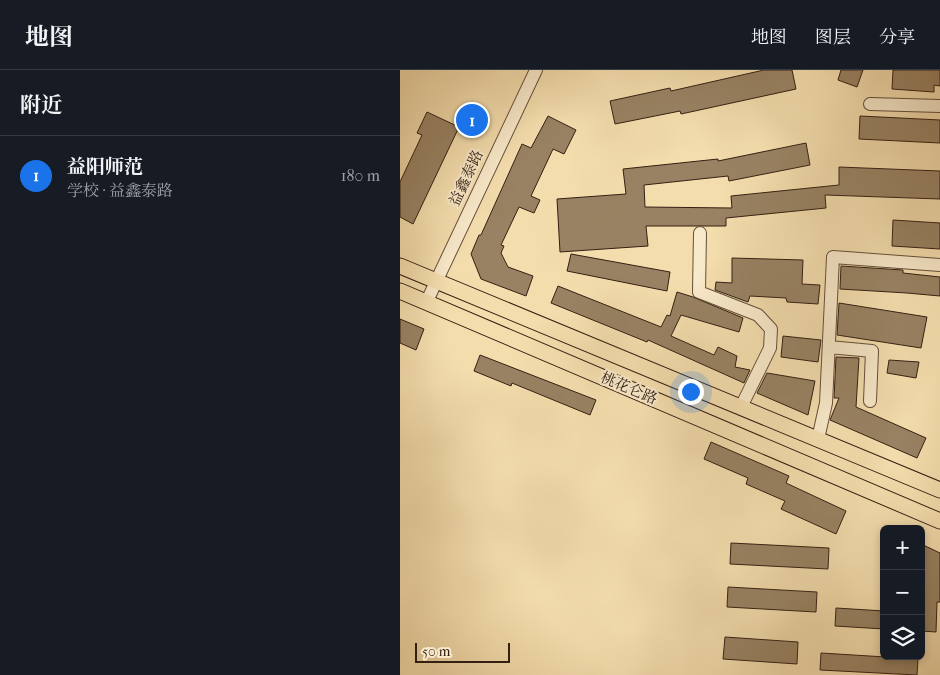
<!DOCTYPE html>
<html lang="zh">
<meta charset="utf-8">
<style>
:root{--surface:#171b24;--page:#242831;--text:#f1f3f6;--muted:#9ea1a6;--line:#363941;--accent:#1a73e8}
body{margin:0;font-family:"IM FELL French Canon","Noto Serif SC",serif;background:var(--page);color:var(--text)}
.controls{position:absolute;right:15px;bottom:15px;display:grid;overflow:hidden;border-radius:8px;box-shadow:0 2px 8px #0003}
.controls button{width:45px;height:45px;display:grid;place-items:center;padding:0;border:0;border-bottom:1px solid var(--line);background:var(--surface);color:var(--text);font:25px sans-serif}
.scale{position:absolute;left:15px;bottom:12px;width:95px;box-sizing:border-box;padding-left:5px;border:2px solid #341f13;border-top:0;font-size:14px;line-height:18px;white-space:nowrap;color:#341f13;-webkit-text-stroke:4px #f8e9ca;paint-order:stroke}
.you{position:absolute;left:290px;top:321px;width:18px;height:18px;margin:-12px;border:4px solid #fff;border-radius:50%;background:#1a73e8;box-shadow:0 0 0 8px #1a73e833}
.badge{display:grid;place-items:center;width:32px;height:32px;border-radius:50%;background:var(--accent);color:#fff;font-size:16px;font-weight:700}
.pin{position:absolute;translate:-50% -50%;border:2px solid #fff;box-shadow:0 1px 5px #0006}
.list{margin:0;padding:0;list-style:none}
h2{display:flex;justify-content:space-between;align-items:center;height:65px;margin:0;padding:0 20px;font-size:21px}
h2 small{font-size:16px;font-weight:400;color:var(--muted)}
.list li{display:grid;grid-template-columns:32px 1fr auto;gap:15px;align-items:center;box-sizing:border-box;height:80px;padding:0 20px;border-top:1px solid var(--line)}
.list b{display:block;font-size:19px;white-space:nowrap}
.list p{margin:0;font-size:16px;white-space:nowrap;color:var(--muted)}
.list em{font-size:16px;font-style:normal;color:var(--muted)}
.icon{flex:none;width:28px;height:28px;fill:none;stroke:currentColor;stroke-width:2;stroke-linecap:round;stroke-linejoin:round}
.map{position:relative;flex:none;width:540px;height:605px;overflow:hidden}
header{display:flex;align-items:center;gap:30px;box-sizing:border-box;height:70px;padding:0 25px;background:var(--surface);border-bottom:1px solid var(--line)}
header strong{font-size:24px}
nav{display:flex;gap:28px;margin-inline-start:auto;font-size:18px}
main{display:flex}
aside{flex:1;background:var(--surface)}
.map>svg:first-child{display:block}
</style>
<header>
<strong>地图</strong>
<nav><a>地图</a><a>图层</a><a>分享</a></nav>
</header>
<main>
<aside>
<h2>附近<small></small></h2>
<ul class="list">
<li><span class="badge">1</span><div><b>益阳师范</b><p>学校 · 益鑫泰路</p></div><em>180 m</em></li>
</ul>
</aside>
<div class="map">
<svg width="540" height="605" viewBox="0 0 540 605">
<rect width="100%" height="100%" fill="#f4ddad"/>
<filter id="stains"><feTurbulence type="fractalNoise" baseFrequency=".004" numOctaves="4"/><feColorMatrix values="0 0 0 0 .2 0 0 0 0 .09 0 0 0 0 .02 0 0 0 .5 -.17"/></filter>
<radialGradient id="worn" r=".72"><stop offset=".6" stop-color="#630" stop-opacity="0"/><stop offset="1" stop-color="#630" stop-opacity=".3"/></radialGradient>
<!-- building -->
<path fill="#988263" stroke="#341f13" d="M364,0h28l4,19 -115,25 -1,-3 -65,13 -5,-23 60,-13 1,3z
M441,0h22l-6,17 -19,-7z
M493,0h47v16l-6,-1v7l-42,-3z
M27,42l32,15 -46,97 -13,-7v-35l22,-47 -5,-2z
M148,46l28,14 -12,24 -11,-5 -22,47 9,4 -6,13 -15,-6 -18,38 3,1 -3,7 7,14 25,9 -7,20 -45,-17 -10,-25 8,-19h2l41,-91 9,4z
M460,46l80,4v23l-81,-4z
M406,73l4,22 -81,16 -1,-5 -84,9 1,22 87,1 -1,-12 108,-11v-18l101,4v28l-115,-4 1,13 -100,10v8h-80l2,20 -88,6 -3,-53 69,-5 -3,-25 95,-10v2z
M493,150l47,3v26l-48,-3z
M171,184l99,18 -3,19 -100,-20z
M332,188l71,2 -1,24 18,1 -2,19 -31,-2 -1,-4 -36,-2 -2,6 -33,-12 1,-8 16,1z
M441,196l62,4v3l37,4v19l-33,-3 -67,-4z
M158,216l103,41 6,-12 3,1 7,-24 16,5 50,21 -4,14 -58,-17 -10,21 43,19 4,-8 19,9 -2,11 15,3 -6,13 -96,-43 -1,2 -96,-39z
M439,233l88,14 -6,31 -84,-13z
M0,249l24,10 -8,21 -16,-7z
M383,266l38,4 -3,22 -37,-5z
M80,285l116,45 -6,15 -78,-32 -1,3 -37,-15z
M436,287l23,1 -3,49 70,31 -9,20 -87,-38 9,-22h-5z
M489,290l30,2 -3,16 -29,-5z
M367,303l48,8 -7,34 -51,-22z
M311,372l78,34 -3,7 60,28 -10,23 -55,-25 4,-8 -39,-17 2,-6 -44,-19z
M331,473l98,5 -1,21 -98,-5z
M521,474l19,9v49h-3l-1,30 -15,-1z
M328,517l89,5 -1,20 -89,-5z
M436,538l48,3v18l-49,-3z
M325,567l73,5 -1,22 -74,-5z
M421,583l97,6 -1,16 -97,-5z"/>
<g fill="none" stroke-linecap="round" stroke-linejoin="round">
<defs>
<path id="minor" d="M470,34l70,2
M300,163l-1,59 59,23 13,14 -1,19 -29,59
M27,231l109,-231
M429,277l43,4 -2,50
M418,369l8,-36 7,-146 107,8"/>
<path id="major" d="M0,196l540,224
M0,221l540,230"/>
</defs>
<!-- minor casing -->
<use href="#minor" stroke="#644e3a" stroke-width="14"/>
<!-- major casing -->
<use href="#major" stroke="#341f13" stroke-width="17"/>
<!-- minor -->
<use href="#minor" stroke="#f8e9ca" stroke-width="12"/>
<!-- major -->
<use href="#major" stroke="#f4ddad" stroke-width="15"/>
</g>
<g text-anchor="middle" stroke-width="4" stroke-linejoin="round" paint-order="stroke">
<!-- street labels -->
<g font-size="15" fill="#341f13" stroke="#f8e9ca">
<text transform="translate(66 108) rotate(-65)" y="5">益鑫泰路</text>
<text transform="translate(229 318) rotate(23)" y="5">桃花仑路</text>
</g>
</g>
<rect width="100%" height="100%" filter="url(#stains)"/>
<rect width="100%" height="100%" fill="url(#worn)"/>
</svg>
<div class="controls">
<button>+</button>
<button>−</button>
<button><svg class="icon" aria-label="layers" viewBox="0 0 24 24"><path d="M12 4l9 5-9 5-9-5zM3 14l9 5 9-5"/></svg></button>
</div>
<div class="scale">50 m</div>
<div class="you"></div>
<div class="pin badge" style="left:72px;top:50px">1</div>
</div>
</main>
